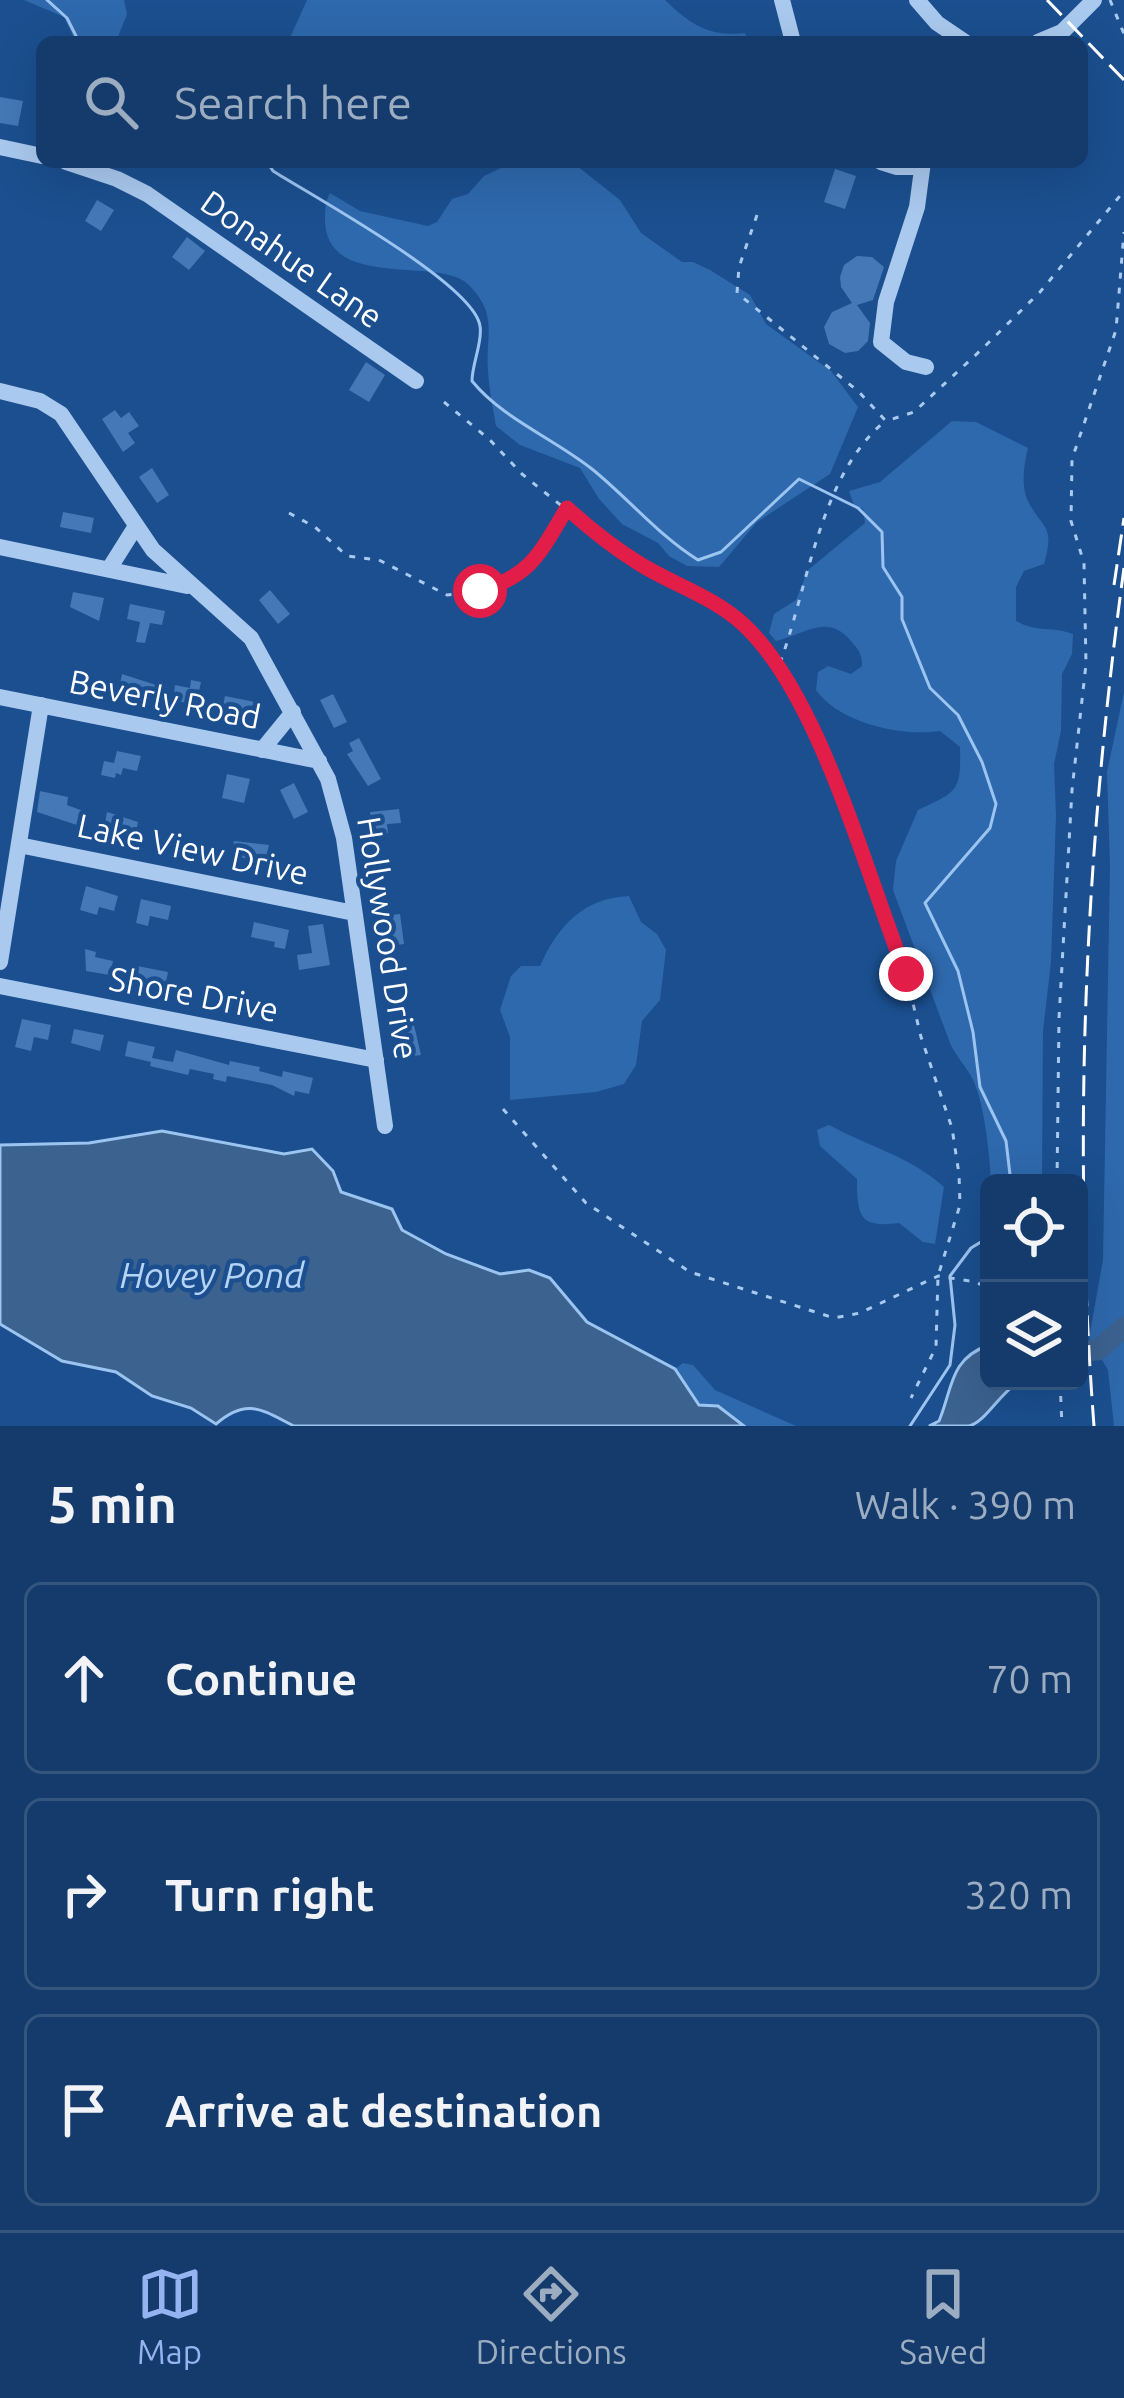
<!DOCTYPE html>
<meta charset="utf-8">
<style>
:root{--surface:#143b6b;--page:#214673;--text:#f1f3f6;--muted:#9dadc1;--line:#33557e;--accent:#95b2f1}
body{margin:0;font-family:Ubuntu,sans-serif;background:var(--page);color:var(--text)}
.controls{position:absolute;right:36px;bottom:36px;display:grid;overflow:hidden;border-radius:18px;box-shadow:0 12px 48px #0002}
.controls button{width:108px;height:108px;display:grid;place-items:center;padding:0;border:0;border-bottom:3px solid var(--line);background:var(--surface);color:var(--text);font:60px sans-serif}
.stop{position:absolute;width:36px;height:36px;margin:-27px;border:9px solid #e11d48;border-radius:50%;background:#fff}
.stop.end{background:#e11d48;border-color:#fff;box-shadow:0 3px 12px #0008}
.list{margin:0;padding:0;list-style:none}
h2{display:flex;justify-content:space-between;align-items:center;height:156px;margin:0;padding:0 48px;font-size:51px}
h2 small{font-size:39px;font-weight:400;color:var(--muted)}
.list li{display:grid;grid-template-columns:78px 1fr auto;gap:36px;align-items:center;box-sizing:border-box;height:192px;margin:0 24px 24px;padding:0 24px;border:3px solid var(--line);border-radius:18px}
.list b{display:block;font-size:45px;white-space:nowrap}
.list em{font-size:39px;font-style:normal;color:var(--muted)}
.icon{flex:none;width:66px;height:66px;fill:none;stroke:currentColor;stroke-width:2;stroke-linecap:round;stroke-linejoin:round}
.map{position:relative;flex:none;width:1124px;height:1426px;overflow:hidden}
.search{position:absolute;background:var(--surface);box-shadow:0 12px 48px #0002;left:36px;right:36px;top:36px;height:132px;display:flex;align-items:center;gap:30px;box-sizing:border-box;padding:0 42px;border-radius:18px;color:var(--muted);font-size:45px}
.sheet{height:804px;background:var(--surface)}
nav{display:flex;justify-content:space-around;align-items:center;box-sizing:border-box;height:168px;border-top:3px solid var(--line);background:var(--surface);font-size:33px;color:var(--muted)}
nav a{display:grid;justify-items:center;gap:6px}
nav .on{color:var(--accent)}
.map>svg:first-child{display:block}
</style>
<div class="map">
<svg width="1124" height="1426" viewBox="0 0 1124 1426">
<rect width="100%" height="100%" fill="#1b4f8f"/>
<!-- green -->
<path fill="#2e69ad" d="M24,0h100l3,14 -11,28h-40l-12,-25z
M307,0h358c26,25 44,37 80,33l3,9h-460z
M514,162h58l48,38 21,33 41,29h11l17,8 40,25 16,29 65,47 27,36 -28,67 -73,48 -38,45 -32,-1 -18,-10 -11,-13 -36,-19 -23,-25 -19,-31 -60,-23 -24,-19c-3,-18 -7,-37 -8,-55 -3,-36 11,-55 -19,-86 -29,-30 -143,7 -144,-65 0,-11 0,-17 5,-27l30,18 68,15 9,-4 15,-23 16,-5 16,-18z
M952,421l24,1 52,26c-4,16 -7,36 -1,51 14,30 29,24 17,65l-20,7 -8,16v34c22,12 36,5 57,13l-1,20 -10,20 -1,57 -7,33 2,52 -5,146 -8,69 -1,152h-51c-1,-27 -7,-85 -20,-107 -7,-12 -15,-20 -21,-33l-57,-153 3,-29 22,-51c40,-19 43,-18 42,-63l-20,-16c-38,6 -101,-8 -124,-41l2,-18 10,-6 23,8 11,-8c0,-13 -4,-17 -12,-26 -23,-27 -47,-5 -74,1l-7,-8 5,-19 22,-14 12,-30 57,-47 -2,-14 -9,-4 -5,-14 31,-9z
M1124,692v734h-10l-6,-56 -19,-32 14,-78 7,-395 -3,-93z
M629,896l12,26 16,12 9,16 -6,50 -18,21 -6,44 -12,19 -28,8 -86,8v-63l-10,-27 11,-34 10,-10h19c18,-40 43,-68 89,-70z
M829,1125c39,21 82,32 115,62l-9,57 -12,-2 -24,-19c-39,5 -42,-6 -42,-44l-37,-33 -3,-16z
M683,1363l10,2 22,25 81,36h-52l-25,-20 -20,-1 -24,-36z"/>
<!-- water -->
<path fill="#3c6290" stroke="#9cc4f0" stroke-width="3" d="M162,1131l122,23 28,-5 21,22 8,21 51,17 10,21 44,24 54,20 29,-4 21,8 37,44 88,47 24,36 19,1 26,20h-450c-32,-16 -47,-29 -78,-2l-25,-16 -39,-12 -36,-24 -54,-11 -62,-37v-179l89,-2z
M989,1345v36h31c-19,10 -34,41 -51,45 -12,0 -28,0 -40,0l10,-5c14,-33 10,-62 50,-76z"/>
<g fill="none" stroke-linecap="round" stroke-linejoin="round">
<!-- stream -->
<path stroke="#9cc4f0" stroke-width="3" d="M47,0l20,18 12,24
M267,162l6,9c41,26 201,113 207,155 3,15 -8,38 -8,55 31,38 81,57 120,88 37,30 66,66 106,91l23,-8 78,-73 59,29 24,24 1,35 19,30v22l28,69 28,27 24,47 14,42 -6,24 -65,75 33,68 15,61 7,55 26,54 5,42
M910,1426l40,-61 5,-40 -5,-49 21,-28 18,-11"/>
<!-- river -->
<path stroke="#3c6290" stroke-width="21" d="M1079,1351l19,-1 26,-23"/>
</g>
<!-- building -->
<path fill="#4478b7" d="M0,97l23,4 -5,25 -18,-3z
M835,169l21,7 -11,33 -21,-7z
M97,200l17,10 -13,21 -16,-10z
M187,237l18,14 -16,19 -17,-13z
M857,256l15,1 12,10 -11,33 -16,5 13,18 -2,18 -10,10 -13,2 -16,-9 -5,-17 8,-15 20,-9 -11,-16 -1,-10 4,-12z
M366,362l19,13 -16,27 -20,-12z
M115,410l6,8 8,-6 10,14 -11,7 7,10 -12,9 -21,-33z
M152,468l17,27 -12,8 -18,-26z
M63,512l31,6 -3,15 -31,-6z
M270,590l20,24 -12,10 -19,-24z
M73,592l31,6 -5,23 -29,-14z
M130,604l35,7 -3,14 -12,-2 -5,20 -9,-1 4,-20 -13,-3z
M122,674l34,11 -3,12 -34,-7z
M191,680l10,2 -5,23 -23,-5 2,-15 15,3z
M333,694l14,28 -13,6 -14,-28z
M225,696l30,6 -3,15 -30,-7z
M359,738l22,41 -13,7 -21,-32 6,-3 -4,-8z
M117,751l24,5 -4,15 -14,-3 -2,7 -5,-2 -1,5 -14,-3 3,-14 10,2z
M227,774l23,5 -6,24 -22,-5z
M294,783l14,29 -14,7 -14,-29z
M40,791l28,6 -1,8 16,6 -3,15 -43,-14z
M399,809l2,14 -14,1 1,9 -15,2 -3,-23z
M107,812l31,10 -3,15 -31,-9z
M234,841l35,4 -4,16 -34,-5z
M86,886l32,10 -4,15 -15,-4 -2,8 -17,-5z
M141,899l30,7 -3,14 -18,-4 -2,10 -12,-3z
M400,914l4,30 -15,2 -4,-30z
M254,922l35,8 -4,19 -11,-2 1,-5 -24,-5z
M323,924l7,41 -31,5 -2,-15 15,-2 -4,-27z
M85,949l11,3 -1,5 18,4 -3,14 -24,-4z
M137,966l31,6 -3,15 -31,-6z
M22,1019l29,6 -3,15 -14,-3 -3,14 -16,-4z
M414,1025l7,30 -16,2 -5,-29z
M74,1029l30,6 -4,16 -29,-8z
M128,1041l27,6 -3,11 21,4 3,-12 53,15 1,-4 30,6 -1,4 23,6 1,-6 30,7 -4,16 -14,-3 -1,5 -22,-11 -45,-9 -1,6 -13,-3 1,-5 -24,-5 -2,6 -38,-9 1,-4 -26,-6z"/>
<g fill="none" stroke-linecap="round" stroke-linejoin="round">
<!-- path -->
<path stroke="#a9c9ee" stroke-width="3" stroke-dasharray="6 9" stroke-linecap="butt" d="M1110,0l14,34
M757,215l-18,52 -2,26 122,99 27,29 28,-9 67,-62 59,-58 84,-101
M444,402l46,38 32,34 77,62 140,84 32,32 41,75 94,247 15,63 31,91 7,46 1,31 -22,71 -2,71 -25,51
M289,513l26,14 32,29 32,4 68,35 33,-4 31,-10 28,-26 28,-47
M780,663c28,-76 40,-187 104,-241
M503,1109l83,94 104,69 144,46 26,-5 78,-37 38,6 13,7
M1057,1183l2,-165 13,-228 14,-126 -2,-101 -13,-42 1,-62 44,-129 8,-98
M1060,1381l2,45"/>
<!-- minor -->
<path stroke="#a9c9ee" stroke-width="16" d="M782,0l11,42
M917,0l20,23 28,19
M1038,42l24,-10 32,-32
M0,147l42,9
M66,162l51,17 30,15 269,187
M881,162l16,5h25
M923,162l-6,45 -31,95 -5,40 25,20 20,5
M0,391l40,10 21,13 92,136 98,88 77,141 16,59 41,288
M0,547l187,39
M109,569l27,-43
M0,697l319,64
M262,750l31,-38
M19,845l335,68
M0,962l41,-257
M0,986l376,74"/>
<!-- rail -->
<path stroke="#fff" stroke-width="3" stroke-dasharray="21 9" stroke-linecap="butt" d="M1047,0l77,80
M1114,585l10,-67
M1094,1426c-22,-287 -9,-574 30,-858"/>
</g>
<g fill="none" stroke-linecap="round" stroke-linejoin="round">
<!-- route -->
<path stroke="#e11d48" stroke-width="15" d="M480,591c52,-16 60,-38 87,-83 23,21 47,40 73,56 34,21 74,33 104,61 76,71 122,249 162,349"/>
</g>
<g text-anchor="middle" stroke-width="9" stroke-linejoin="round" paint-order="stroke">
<!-- street labels -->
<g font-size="33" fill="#fff" stroke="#1b4f8f">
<text transform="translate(292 259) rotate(35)" y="12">Donahue Lane</text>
<text transform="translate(165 699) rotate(11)" y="12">Beverly Road</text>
<text transform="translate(193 849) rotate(12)" y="12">Lake View Drive</text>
<text transform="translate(388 938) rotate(81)" y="12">Hollywood Drive</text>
<text transform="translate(194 994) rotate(11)" y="12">Shore Drive</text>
</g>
<!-- water labels -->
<g font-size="36" font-style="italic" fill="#b5d3f5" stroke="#1b4f8f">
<text x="212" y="1288">Hovey Pond</text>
</g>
</g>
</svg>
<div class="controls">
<button><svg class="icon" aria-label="locate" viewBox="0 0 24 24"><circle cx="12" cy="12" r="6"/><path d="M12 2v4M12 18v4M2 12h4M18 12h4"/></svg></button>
<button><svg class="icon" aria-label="layers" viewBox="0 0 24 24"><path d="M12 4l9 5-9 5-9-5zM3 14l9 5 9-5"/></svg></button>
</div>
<div class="stop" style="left:480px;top:591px"></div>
<div class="stop end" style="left:906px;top:974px"></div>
<div class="search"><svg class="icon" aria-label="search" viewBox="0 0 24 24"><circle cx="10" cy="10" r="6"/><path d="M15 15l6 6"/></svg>Search here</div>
</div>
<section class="sheet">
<h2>5 min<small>Walk · 390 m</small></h2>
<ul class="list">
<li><svg class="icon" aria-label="ahead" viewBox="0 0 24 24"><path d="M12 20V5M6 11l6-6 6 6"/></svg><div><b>Continue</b></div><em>70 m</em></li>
<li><svg class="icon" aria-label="right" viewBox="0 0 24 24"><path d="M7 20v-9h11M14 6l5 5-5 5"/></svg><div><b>Turn right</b></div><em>320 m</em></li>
<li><svg class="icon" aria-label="arrive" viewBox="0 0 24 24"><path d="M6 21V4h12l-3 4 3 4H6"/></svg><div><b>Arrive at destination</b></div></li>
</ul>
</section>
<nav>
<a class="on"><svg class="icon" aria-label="map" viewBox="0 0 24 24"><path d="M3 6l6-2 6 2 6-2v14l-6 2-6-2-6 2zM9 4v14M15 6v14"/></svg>Map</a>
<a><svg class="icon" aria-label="directions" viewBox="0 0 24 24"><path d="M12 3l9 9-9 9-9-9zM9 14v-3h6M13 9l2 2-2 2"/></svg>Directions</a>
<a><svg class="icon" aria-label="saved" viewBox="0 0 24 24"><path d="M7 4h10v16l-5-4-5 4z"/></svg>Saved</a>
</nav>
